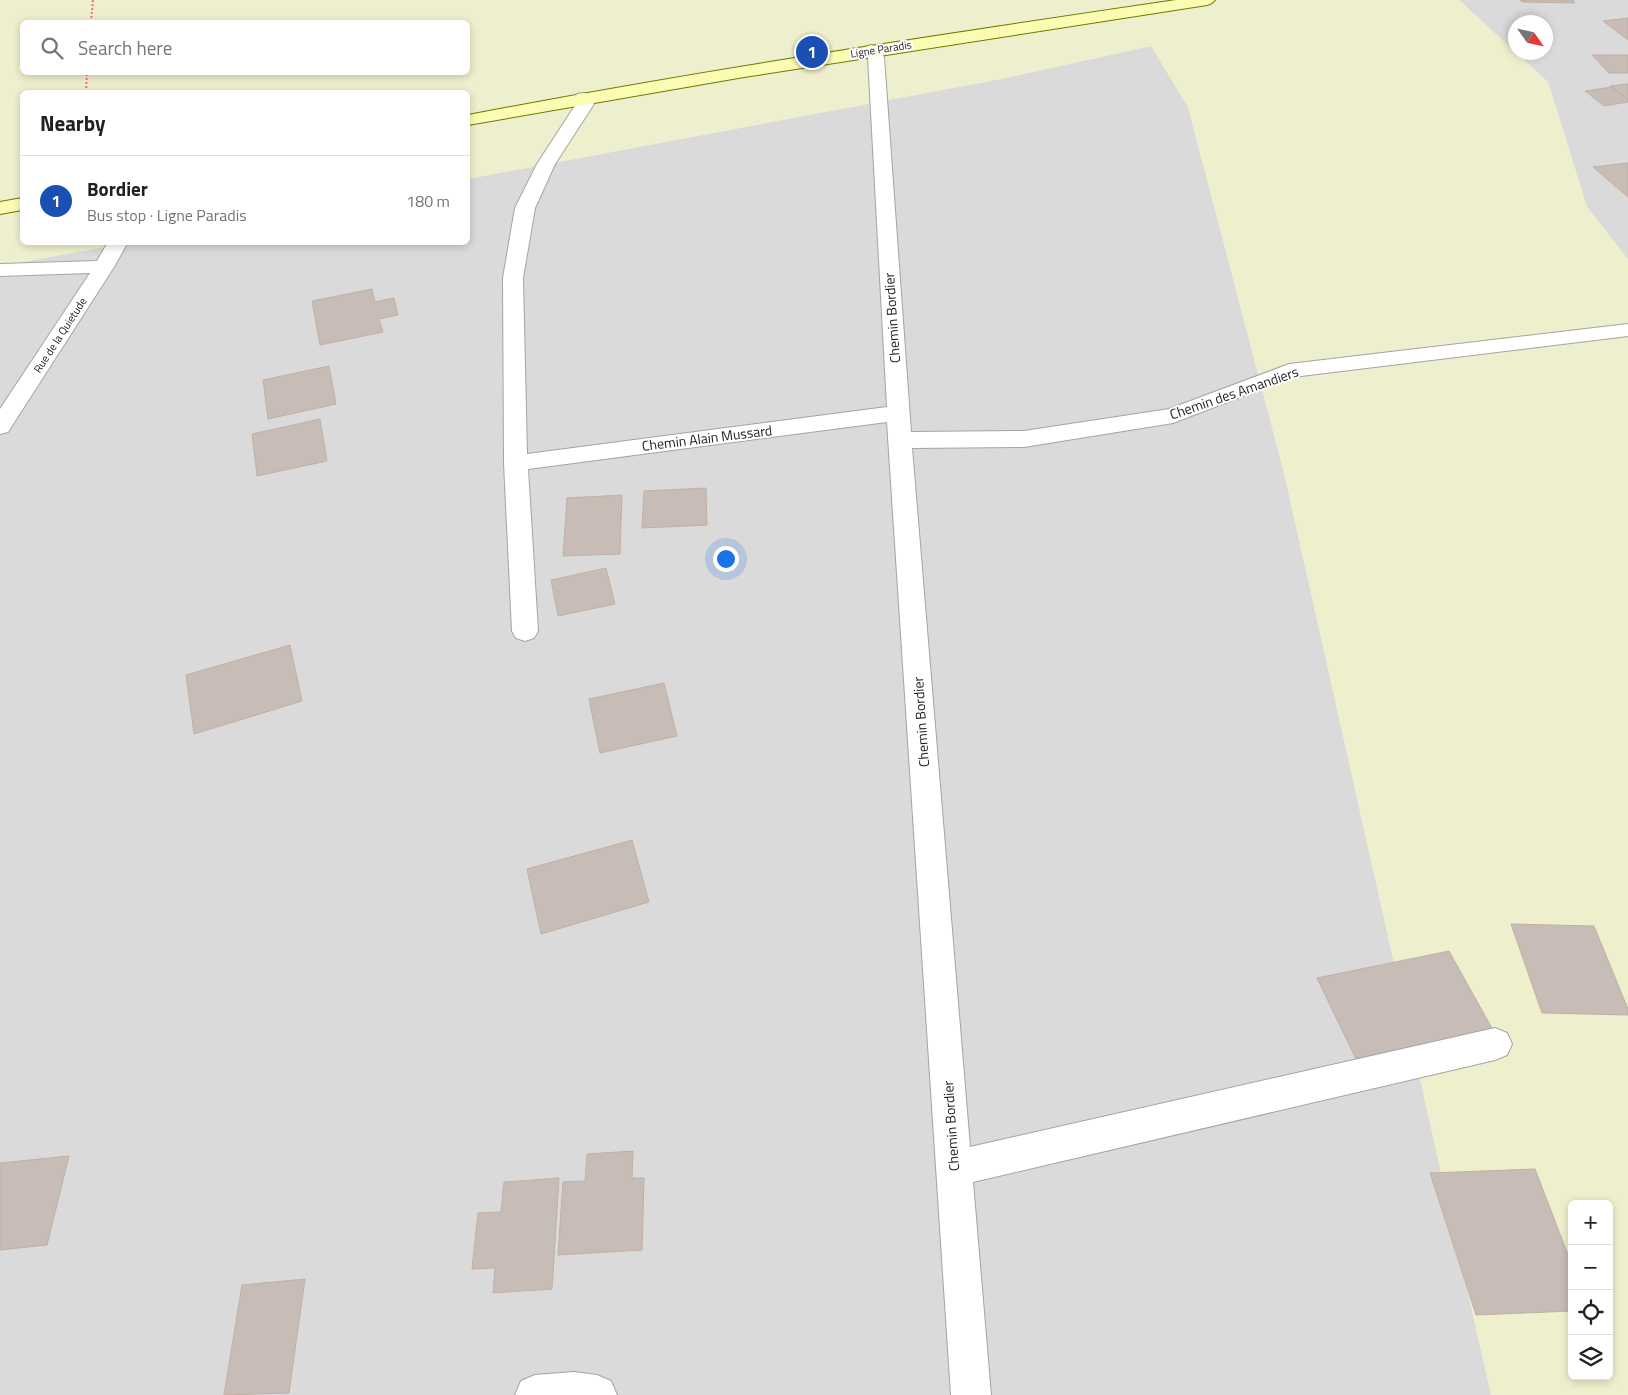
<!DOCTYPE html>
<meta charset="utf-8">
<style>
:root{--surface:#fff;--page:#f6f6f6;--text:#202124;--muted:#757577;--line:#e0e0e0;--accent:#0b8043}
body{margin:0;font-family:"Titillium Web",sans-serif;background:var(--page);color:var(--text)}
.controls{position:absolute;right:15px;bottom:15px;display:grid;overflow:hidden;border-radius:8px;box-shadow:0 2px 8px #0003}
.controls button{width:45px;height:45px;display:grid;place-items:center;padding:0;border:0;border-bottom:1px solid var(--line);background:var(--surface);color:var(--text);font:25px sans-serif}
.compass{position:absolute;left:1508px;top:15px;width:45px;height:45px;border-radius:50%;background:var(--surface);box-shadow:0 2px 8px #0003;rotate:124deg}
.you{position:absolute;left:725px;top:558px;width:18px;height:18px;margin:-12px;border:4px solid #fff;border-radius:50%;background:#1a73e8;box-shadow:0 0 0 8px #1a73e833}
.badge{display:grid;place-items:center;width:32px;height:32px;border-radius:50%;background:var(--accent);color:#fff;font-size:16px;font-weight:700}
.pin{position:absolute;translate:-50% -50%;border:2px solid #fff;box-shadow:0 1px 5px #0006}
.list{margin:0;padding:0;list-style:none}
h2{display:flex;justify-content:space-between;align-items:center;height:65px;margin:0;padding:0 20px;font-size:21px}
h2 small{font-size:16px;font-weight:400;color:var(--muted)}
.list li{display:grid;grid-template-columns:32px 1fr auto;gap:15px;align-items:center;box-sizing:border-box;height:90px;padding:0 20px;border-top:1px solid var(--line)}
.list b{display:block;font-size:19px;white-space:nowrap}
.list p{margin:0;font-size:16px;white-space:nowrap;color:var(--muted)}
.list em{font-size:16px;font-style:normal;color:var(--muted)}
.icon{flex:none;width:28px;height:28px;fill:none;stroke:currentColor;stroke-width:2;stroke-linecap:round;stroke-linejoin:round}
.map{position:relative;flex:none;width:1628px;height:1395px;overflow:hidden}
.search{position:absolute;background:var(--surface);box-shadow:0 2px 8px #0003;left:20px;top:20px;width:450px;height:55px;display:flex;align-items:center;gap:12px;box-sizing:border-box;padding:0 18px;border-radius:8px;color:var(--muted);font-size:19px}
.panel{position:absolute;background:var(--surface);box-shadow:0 2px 8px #0003;left:20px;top:90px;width:450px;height:155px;border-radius:8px}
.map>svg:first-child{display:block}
</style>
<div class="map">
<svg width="1628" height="1395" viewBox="0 0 1628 1395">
<rect width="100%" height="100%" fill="#efeae2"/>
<!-- residential -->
<path fill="#dbdada" d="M1459,0h169v259l-41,-52 -39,-125 -32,-29 30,-1v-30h-30l-1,30z
M1151,46l37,61 96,366 207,922h-1491v-1129l127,-23 341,-1v-63l538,-101z"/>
<!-- farmland -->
<path fill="#eeefcc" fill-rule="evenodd" d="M0,0h1459l89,82 39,125 41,52v1136h-137l-207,-922 -96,-366 -37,-61 -145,32 -538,101v-87h-446v150l105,1 -127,23zM22,22h446v50h-446zM1572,1204h37v172h-37z"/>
<!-- building -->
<path fill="#c7bcb6" stroke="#c1b0a4" d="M1520,0h53l2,3 -53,-1z
M1628,18v22l-25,-19z
M1592,55h36v18h-19z
M1628,84v15l-18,-13z
M1612,87l16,12v3l-24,4 -19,-15z
M1628,163v34l-35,-30z
M372,289l3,13 19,-4 4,17 -19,4 4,13 -63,13 -8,-44z
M329,366l7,38 -68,15 -5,-39z
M320,419l7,42 -70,15 -5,-42z
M706,488l1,37 -65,3 2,-37z
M622,495l-2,59 -57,2 4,-58z
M606,568l9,36 -57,12 -7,-36z
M290,645l12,56 -108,33 -8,-59z
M664,683l13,53 -77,17 -11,-54z
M632,840l17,62 -108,32 -14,-65z
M1511,924l83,2 34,83v6l-86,-2z
M1449,951l44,79 -137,29 -39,-81z
M633,1151l-1,27h12l-2,72 -84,5 5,-73 22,-1 2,-27z
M69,1156l-22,89 -47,5v-87z
M1535,1169l37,96v46l-96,4 -46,-142z
M559,1178l-7,111 -59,4 2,-25 -23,1 6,-56 23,-1 3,-30z
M305,1279l-16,114 -65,2 18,-110z"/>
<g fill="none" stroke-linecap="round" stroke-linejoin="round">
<defs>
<path id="street" d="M871,45l6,2 7,10 27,375 113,-1 145,-22 120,-45 339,-40v12l-335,41 -120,46 -149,24 -112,1 58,699 525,-119 12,5 5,11 -5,11 -12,5 -522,122 18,213h-40l-64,-973 -359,47 10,162 -4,7 -9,3 -9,-3 -4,-7 -8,-168 -1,-185 12,-70 22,-44 39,-60 -2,-6 3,-4 6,-1 6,1 5,10 -39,60 -20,44 -12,70 4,176 360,-47 -19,-350 -5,-7 2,-3z
M108,242h20l-14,25 -106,165 -8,2v-25l90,-136 -90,3v-12l97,-3z
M574,1372l23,3 14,6 6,14h-102l6,-14 14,-6z"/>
<path id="secondary" d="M1176,0h39l-3,3 -5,2 -463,72 -276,48v-10c234,-45 471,-80 708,-115z
M22,198v12l-22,4v-12z"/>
</defs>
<!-- street casing -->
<use href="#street" stroke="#a4a4a4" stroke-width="2"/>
<!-- secondary casing -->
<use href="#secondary" stroke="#707800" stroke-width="2"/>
<!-- path -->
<path stroke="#ff6e63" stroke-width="2" stroke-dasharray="2 2" stroke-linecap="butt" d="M91,22l2,-22
M86,92l1,-20"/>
<!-- street -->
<use href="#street" fill="#fff" fill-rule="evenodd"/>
<!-- secondary -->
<use href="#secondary" fill="#fbfcb3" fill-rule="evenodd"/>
</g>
<g text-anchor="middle" stroke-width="4" stroke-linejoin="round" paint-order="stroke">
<!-- far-street labels -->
<g font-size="11" fill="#1d1d1d" stroke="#fff">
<text transform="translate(881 49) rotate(-9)" y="4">Ligne Paradis</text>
<text transform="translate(60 335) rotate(-57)" y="4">Rue de la Quietude</text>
</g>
<!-- street labels -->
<g font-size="14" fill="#1d1d1d" stroke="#fff">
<text transform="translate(892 318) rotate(-94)" y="5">Chemin Bordier</text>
<text transform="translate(1234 393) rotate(-19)" y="5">Chemin des Amandiers</text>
<text transform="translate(707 438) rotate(-7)" y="5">Chemin Alain Mussard</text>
<text transform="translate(921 722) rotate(-94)" y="5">Chemin Bordier</text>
<text transform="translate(951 1126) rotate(-94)" y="5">Chemin Bordier</text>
</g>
</g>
</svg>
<div class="controls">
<button>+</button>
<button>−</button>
<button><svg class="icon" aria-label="locate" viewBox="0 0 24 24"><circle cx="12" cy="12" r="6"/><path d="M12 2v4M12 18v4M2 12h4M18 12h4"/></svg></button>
<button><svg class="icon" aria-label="layers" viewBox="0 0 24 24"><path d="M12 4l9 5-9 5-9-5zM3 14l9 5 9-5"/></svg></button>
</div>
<svg class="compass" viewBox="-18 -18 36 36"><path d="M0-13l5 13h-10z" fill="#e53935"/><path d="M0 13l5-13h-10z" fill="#757577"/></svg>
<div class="you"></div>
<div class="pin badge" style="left:812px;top:52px;background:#1a4fb4">1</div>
<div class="search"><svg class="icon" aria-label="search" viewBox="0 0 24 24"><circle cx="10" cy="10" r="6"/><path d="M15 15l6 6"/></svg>Search here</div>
<section class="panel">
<h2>Nearby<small></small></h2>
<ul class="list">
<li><span class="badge" style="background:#1a4fb4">1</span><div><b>Bordier</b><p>Bus stop · Ligne Paradis</p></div><em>180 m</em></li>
</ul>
</section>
</div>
